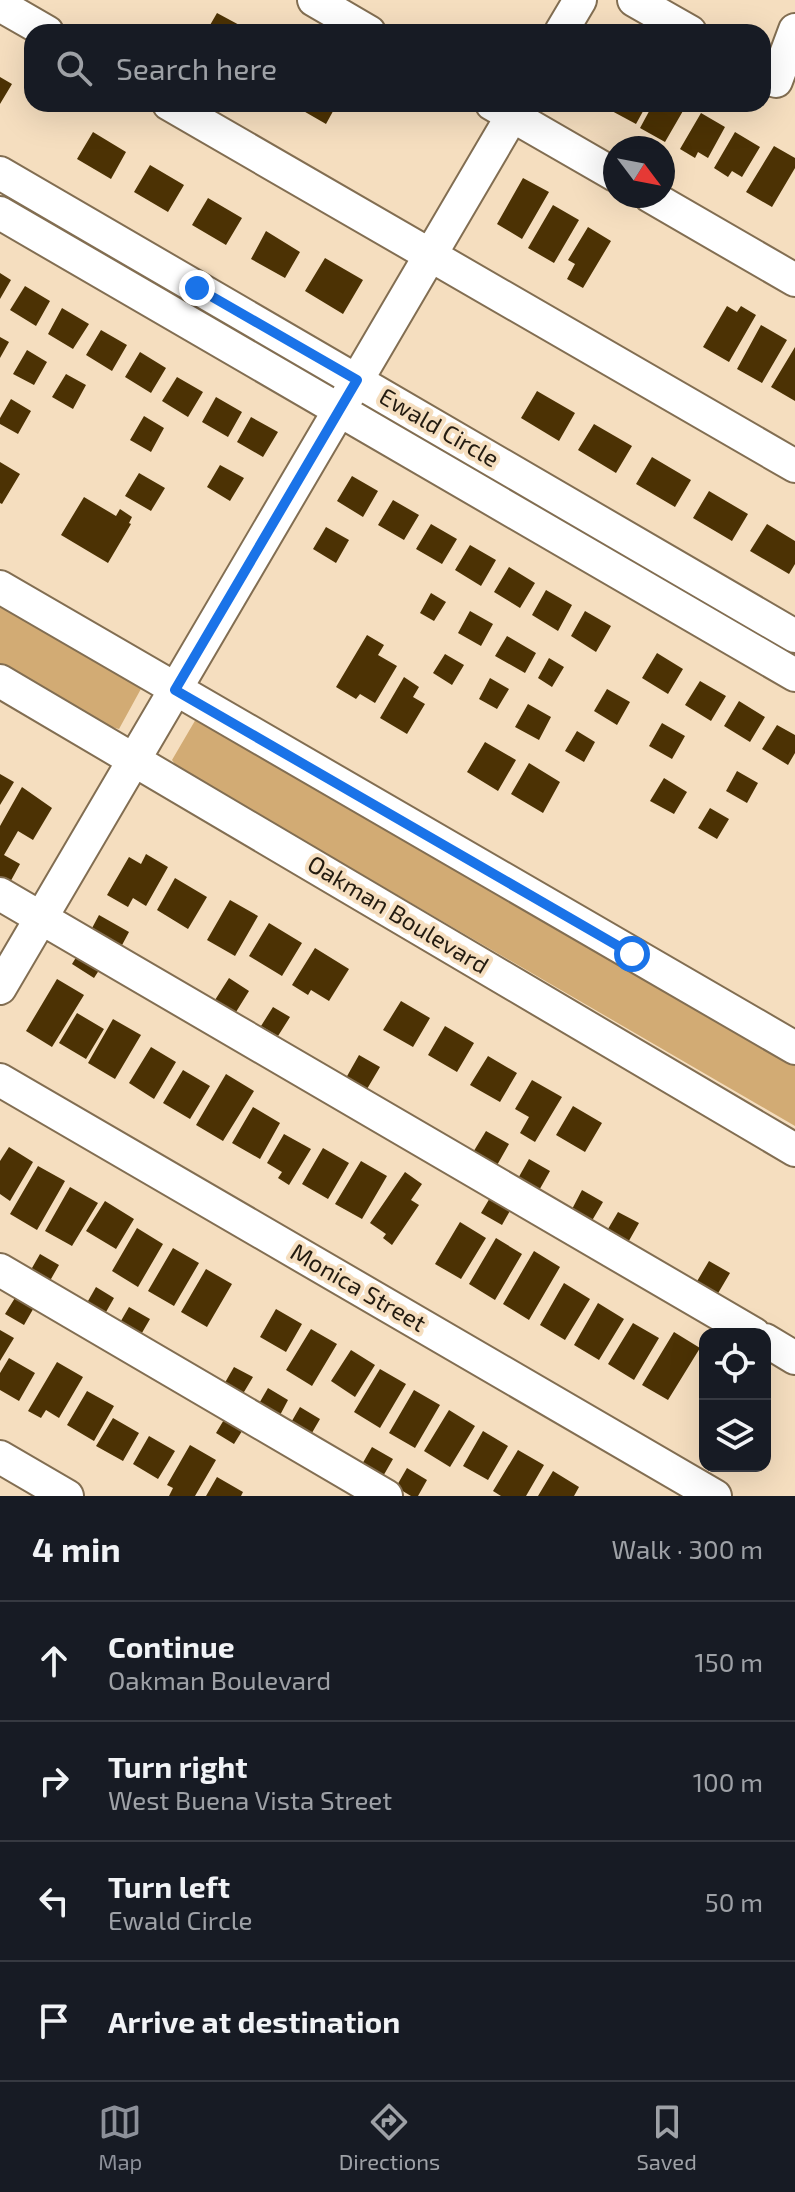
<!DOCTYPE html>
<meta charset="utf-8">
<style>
:root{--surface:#171b24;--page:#242831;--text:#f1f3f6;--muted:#9ea1a6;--line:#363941;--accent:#8c9099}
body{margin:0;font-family:"Exo 2",sans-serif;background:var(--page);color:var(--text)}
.controls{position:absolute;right:24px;bottom:24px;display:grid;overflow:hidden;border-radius:16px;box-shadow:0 8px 32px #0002}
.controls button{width:72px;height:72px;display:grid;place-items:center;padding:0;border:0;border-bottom:2px solid var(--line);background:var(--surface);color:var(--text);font:40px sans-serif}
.compass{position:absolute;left:603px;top:136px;width:72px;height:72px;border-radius:50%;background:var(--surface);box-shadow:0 8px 32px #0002;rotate:122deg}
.stop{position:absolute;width:24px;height:24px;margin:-18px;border:6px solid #1a73e8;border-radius:50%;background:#fff}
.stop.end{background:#1a73e8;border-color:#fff;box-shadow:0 2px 8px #0008}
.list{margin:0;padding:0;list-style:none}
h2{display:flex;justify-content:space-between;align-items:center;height:104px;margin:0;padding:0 32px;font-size:34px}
h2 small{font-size:26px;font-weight:400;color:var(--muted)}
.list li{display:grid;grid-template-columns:52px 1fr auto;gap:24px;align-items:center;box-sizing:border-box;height:120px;padding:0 32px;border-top:2px solid var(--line)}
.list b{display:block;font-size:30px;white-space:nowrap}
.list p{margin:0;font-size:26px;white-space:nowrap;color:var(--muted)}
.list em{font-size:26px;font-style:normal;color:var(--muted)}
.icon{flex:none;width:44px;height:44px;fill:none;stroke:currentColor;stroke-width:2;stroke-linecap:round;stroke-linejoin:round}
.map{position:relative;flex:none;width:795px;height:1496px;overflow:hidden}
.search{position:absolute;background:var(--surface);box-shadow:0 8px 32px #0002;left:24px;right:24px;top:24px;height:88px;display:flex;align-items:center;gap:20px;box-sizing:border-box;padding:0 28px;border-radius:24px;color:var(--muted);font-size:30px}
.sheet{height:584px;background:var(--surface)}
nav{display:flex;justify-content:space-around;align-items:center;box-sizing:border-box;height:112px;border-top:2px solid var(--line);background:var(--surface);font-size:22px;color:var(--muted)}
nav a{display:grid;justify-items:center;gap:4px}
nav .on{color:var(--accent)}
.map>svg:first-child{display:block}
</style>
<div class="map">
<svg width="795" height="1496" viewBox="0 0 795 1496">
<rect width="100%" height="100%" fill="#f5debf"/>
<!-- green -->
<path fill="#d2ab74" d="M0,601l142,86 -23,42 -14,-4 -105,-61z
M196,719l9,1 590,344v62l-618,-359 -5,-7z"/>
<!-- building -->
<path fill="#4c3204" d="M217,13l26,14 -2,5h-35z
M0,77l12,7 -12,20z
M303,104h34l-11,20 -26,-15z
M613,104h34l-11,20 -26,-14z
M653,104h34l-22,38 -25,-14z
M701,113l24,14 -17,31 -10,-6 -3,6 -15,-9z
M93,132l33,20 -15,27 -34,-20z
M735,132l25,15 -18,30 -10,-6 -4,6 -14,-9z
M774,146l21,12v10l-23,39 -26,-15z
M150,165l34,20 -16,27 -34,-20z
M523,178l26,14 -27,47 -25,-15z
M208,198l34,20 -16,27 -34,-20z
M553,205l26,15 -25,43 -26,-15z
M588,227l23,14 -28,47 -16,-9 8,-15 -7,-4z
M266,231l34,21 -15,26 -34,-19z
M325,258l38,22 -20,34 -38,-23z
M0,273l11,7 -11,19z
M25,286l25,15 -14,25 -26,-16z
M727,306l10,6 4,-6 15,9 -27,47 -26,-15z
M62,308l27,16 -16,25 -25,-15z
M761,325l26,15 -25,43 -25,-14z
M101,330l26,15 -15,26 -26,-16z
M0,337l9,5 -9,16z
M795,347v54l-24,-14z
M27,350l20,12 -13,23 -21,-11z
M140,352l26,16 -15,25 -26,-16z
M66,374l20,11 -13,24 -21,-12z
M177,377l26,15 -15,25 -26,-16z
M537,391l38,22 -16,28 -38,-23z
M216,397l26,15 -14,25 -26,-15z
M11,399l20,12 -13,23 -18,-10v-6z
M144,416l20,12 -13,24 -21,-12z
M251,417l27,15 -15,25 -26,-15z
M594,424l38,22 -16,27 -38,-23z
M652,457l39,23 -16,27 -39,-23z
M0,462l20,12 -18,30 -2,-1z
M220,465l24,13 -14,23 -23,-14z
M139,473l26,15 -14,23 -26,-15z
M352,476l26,15 -15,26 -26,-16z
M709,491l39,23 -16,27 -39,-23z
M84,497l32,19 4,-7 12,8 -3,6 2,1 -23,39 -47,-28z
M393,500l26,15 -15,25 -26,-15z
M431,524l26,15 -15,25 -26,-15z
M767,524l28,17v23l-6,10 -39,-23z
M326,527l23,13 -13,23 -23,-14z
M470,545l26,15 -15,26 -26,-16z
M509,567l26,16 -15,25 -26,-16z
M546,590l26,15 -14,26 -26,-16z
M431,593l15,9 -12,19 -14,-8z
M470,611l23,13 -12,22 -23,-13z
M585,611l26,15 -15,26 -25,-16z
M367,635l17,10 -6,10 19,11 -22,37 -15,-9 -4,5 -20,-12z
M507,636l29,17 -11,20 -30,-17z
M657,653l26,16 -15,25 -26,-16z
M445,654l19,11 -12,20 -19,-12z
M549,658l15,9 -12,20 -14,-9z
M404,677l15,10 -6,10 12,7 -18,30 -27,-16z
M490,678l19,11 -12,20 -18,-10z
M700,681l26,15 -15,25 -26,-16z
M607,689l23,13 -13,23 -23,-14z
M739,701l26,16 -15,25 -26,-16z
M528,704l23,13 -12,23 -24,-13z
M662,723l23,13 -13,23 -23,-13z
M777,725l18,10v18l-7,12 -26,-16z
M577,731l18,11 -11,20 -19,-11z
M485,742l31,18 -18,31 -31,-19z
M529,763l31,19 -17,31 -32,-19z
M737,771l21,12 -11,20 -21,-12z
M0,774l14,8 -14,23z
M664,778l23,14 -13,22 -24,-13z
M22,787l30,21 -19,32 -15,-9 -14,24 16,9 -12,22 -8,-4v-56z
M710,808l19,11 -12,20 -19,-11z
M146,854l22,13 -22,39 -13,-8 -5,9 -21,-12 22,-38 12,7z
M175,878l32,19 -19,32 -31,-19z
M230,900l28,16 -23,40 -28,-16z
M99,915l30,17 -8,15 -30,-17z
M269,923l33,20 -20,33 -33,-20z
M83,946l22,15 -11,17 -22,-14z
M315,948l34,21 -20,32 -18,-11 -3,5 -16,-10z
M229,978l20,13 -13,21 -21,-12z
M57,979l27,16 -32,52 -26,-16z
M401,1001l29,17 -17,29 -30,-17z
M273,1007l17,10 -12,19 -17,-10z
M77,1013l27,16 -18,30 -27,-16z
M113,1019l28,16 -26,44 -27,-16z
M445,1026l29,17 -17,29 -29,-17z
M151,1047l25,15 -22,37 -25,-16z
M359,1055l21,12 -13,22 -21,-11z
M488,1056l29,17 -17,29 -30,-17z
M183,1070l27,16 -20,33 -27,-16z
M226,1074l28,17 -31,50 -27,-16z
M532,1080l30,17 -27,45 -15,-9 9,-16 -14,-8z
M573,1106l29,17 -17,29 -29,-17z
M253,1107l27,16 -20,36 -28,-16z
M486,1131l23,13 -13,23 -24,-13z
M284,1134l27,15 -22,36 -11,-7 4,-6 -15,-9z
M9,1147l24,15 -23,39 -10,-7v-33z
M323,1148l26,15 -21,36 -26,-15z
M529,1159l21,12 -13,23 -21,-12z
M361,1161l26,15 -25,43 -27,-15z
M38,1166l27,15 -28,49 -27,-16z
M405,1172l17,12 -11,16 8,5 -27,40 -9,-7 3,-4 -16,-11z
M70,1187l28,16 -26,43 -27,-15z
M582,1190l21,12 -13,22 -20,-11z
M494,1191l21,11 -13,23 -21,-12z
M105,1201l29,18 -18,30 -30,-18z
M618,1212l21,11 -13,23 -21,-12z
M460,1222l26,16 -25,41 -26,-15z
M137,1228l26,16 -25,43 -26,-16z
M496,1238l26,16 -27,46 -26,-16z
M173,1248l26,15 -25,43 -26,-15z
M534,1251l26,16 -31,53 -26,-16z
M40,1254l19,11 -12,21 -19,-11z
M709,1261l21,12 -13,22 -21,-12z
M206,1269l26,15 -25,43 -26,-15z
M564,1283l26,16 -25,41 -25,-15z
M96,1287l18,11 -12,21 -18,-11z
M18,1293l18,11 -12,21 -19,-11z
M598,1303l26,16 -25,41 -25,-15z
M129,1307l21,12 -11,19 -21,-12z
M276,1309l26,15 -16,28 -26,-15z
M633,1323l26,15 -25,42 -26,-16z
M311,1329l26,15 -25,42 -26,-16z
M0,1330l14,8 -14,23z
M674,1332l26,16 -32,52 -26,-15z
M351,1350l24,15 -20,32 -24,-16z
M9,1358l26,15 -16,28 -19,-11v-17z
M57,1362l26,15 -24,41 -13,-8 -5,8 -13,-7z
M234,1367l19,10 -12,20 -18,-11z
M380,1369l26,15 -26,44 -26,-16z
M268,1388l20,12 -10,19 -21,-12z
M414,1390l26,15 -25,43 -26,-15z
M87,1391l27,15 -20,35 -27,-16z
M300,1407l20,12 -11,19 -20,-12z
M449,1410l26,16 -25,41 -26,-16z
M228,1413l19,10 -13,21 -18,-11z
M113,1418l26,15 -16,28 -27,-15z
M483,1431l25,15 -20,34 -25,-14z
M149,1436l26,15 -17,28 -25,-15z
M190,1445l26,15 -21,36h-26l4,-8 -6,-3z
M372,1447l21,12 -11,19 -21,-12z
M518,1450l26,15 -18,31h-25l-8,-5z
M407,1468l20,12 -9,16h-7l-15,-9z
M553,1471l26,16 -5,9h-36z
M217,1477l26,15 -2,4h-35z"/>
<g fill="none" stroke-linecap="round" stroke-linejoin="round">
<defs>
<path id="minor" d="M314,0l55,32
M634,0l56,32
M0,5l47,27
M561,32l19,-32
M776,81l19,-51
M169,104l626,362
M492,104l123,71
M0,173l795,463
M650,196l145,84
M0,213l795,462
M0,587l795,461
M0,681l795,469
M0,894l754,440
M0,988l519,-884
M0,1080l715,416
M0,1270l386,226
M765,1340l30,18
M0,1457l67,39"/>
</defs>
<!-- minor casing -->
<use href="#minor" stroke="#826e52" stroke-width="36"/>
<!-- minor -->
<use href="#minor" stroke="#fff" stroke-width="32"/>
</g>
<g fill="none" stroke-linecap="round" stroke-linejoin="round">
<!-- route -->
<path stroke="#1a73e8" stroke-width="10" d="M197,288l160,92 -182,310 457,264"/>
</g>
<g text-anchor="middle" stroke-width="8" stroke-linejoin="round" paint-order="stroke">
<!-- street labels -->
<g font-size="24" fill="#231b10" stroke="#f5debf">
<text transform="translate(439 428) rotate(30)" y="8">Ewald Circle</text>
<text transform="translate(398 915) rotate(31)" y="8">Oakman Boulevard</text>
<text transform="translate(358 1288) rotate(30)" y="8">Monica Street</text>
</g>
</g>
</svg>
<div class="controls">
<button><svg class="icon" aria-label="locate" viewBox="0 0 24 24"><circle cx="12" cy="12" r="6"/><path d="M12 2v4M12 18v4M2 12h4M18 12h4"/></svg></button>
<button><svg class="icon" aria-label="layers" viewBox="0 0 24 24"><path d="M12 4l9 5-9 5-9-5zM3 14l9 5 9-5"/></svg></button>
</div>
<svg class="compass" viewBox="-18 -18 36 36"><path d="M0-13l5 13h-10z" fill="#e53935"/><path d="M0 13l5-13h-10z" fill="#9ea1a6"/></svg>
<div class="stop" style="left:632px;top:954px"></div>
<div class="stop end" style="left:197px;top:288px"></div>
<div class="search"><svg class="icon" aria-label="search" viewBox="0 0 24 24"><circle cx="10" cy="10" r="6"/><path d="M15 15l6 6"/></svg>Search here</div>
</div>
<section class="sheet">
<h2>4 min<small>Walk · 300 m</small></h2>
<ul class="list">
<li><svg class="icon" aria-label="ahead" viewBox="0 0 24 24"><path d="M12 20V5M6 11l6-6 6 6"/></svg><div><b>Continue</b><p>Oakman Boulevard</p></div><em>150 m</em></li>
<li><svg class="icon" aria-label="right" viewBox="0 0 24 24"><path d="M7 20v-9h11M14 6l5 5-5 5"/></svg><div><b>Turn right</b><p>West Buena Vista Street</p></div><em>100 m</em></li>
<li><svg class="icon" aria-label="left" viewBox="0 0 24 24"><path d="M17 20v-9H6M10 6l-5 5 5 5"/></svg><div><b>Turn left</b><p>Ewald Circle</p></div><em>50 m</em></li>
<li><svg class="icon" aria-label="arrive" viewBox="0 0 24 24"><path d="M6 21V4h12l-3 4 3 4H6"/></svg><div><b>Arrive at destination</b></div></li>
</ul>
</section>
<nav>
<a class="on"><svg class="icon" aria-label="map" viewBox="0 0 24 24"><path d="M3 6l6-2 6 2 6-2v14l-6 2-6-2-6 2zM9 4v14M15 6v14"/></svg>Map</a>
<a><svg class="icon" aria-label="directions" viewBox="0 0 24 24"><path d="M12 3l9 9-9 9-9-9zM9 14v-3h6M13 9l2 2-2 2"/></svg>Directions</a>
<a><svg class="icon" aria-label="saved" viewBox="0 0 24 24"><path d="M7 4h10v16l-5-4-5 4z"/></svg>Saved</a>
</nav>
